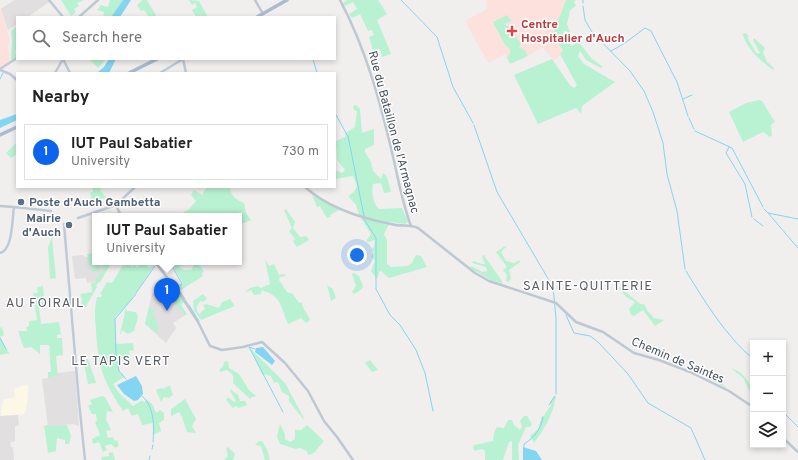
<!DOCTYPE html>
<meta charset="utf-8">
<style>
:root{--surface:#fff;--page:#f2f2f2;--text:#222;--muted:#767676;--line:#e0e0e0;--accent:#0c63ed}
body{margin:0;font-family:Overpass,sans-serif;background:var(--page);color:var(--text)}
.controls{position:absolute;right:12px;bottom:12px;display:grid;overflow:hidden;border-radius:0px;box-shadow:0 2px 6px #0003}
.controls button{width:36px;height:36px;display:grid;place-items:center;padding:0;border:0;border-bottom:1px solid var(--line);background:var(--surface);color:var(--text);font:20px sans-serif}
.you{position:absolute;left:357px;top:255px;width:14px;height:14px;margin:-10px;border:3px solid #fff;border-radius:50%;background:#1a73e8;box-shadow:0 0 0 6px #1a73e833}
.badge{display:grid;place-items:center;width:26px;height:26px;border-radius:50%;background:var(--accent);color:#fff;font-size:13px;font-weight:700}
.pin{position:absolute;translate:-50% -33px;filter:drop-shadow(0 1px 2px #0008)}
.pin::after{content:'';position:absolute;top:21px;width:14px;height:12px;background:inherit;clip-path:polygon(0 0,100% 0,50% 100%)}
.popup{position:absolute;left:92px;top:213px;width:150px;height:52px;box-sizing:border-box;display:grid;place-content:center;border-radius:0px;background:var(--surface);filter:drop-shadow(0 1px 3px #0005);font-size:13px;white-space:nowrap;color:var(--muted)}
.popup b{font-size:15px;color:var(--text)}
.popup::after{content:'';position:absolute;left:50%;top:100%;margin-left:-8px;border:8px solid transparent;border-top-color:var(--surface)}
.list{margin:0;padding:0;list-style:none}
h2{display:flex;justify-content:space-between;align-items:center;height:52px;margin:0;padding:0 16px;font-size:17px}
h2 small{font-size:13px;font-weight:400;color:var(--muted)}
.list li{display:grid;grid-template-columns:26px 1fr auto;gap:12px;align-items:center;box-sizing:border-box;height:56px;margin:0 8px 8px;padding:0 8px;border:1px solid var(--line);border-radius:0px}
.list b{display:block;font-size:15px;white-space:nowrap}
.list p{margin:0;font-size:13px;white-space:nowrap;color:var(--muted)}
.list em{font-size:13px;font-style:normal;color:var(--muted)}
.icon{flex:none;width:22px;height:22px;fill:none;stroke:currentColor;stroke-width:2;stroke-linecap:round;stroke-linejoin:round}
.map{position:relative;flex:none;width:798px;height:460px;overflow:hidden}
.search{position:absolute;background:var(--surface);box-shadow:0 2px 6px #0003;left:16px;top:16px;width:320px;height:44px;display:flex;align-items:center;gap:10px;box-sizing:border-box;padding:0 14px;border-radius:0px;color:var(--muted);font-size:15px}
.panel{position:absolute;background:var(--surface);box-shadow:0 2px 6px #0003;left:16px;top:72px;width:320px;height:116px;border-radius:0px}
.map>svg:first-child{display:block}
</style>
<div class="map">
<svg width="798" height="460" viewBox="0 0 798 460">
<rect width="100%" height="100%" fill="#f1eeee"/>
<!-- commercial -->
<path fill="#fdf8e6" d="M28,384v11l-3,19 -24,2 2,-16 12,-3 -1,-8z"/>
<!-- education -->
<path fill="#e2dfe0" d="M14,0h34l1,2 -21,15h-11v7l-9,6 -7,-21z
M83,255l2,2 10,-2v7h7l1,10 -7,10 -9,1 -1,-5 -11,1 -3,-23z
M166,283h2l6,8v4l13,19 -14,9 3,5 -10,15 -21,-19 7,-30 5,-3v-3z
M75,371l4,55 -7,-2 -24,3 -6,-48 16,-3 -1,-3z
M18,415l1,11h-4v15l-5,2 1,4h2l1,13h-14v-44z"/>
<!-- medical -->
<path fill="#fde1dd" d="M486,0h80l-14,36 12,15 -10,10 -11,-13 -33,16 -5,-10 -17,9 -23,-42 22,-12z
M0,6l10,34 -2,6 2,16 -10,6z"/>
<!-- green -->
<path fill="#b9f2d2" d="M61,0h23l-7,3 2,3 -5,3 2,3 -5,4z
M110,0h13l-12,17h-8l1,-5 -7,-2 4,-5 7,2z
M143,0h4l10,17h-8l-5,-7 -3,1 -4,-6z
M189,0l10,1 9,16h-12l-4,-7 5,-3 -2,-4 -3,2z
M347,0h31l9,14 -10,6 14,34 -9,3 -2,-8 -7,1 -4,-13 5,-2 -2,-5 -4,1 -8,-17 -8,4 -3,-4 8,-5 -4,-7 -8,4 -2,-3z
M566,0h10l-2,2 2,4 -6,4 -3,14 4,11 -5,-4h-2l-1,5 9,10 6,-5 13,17 12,9 -2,1 -15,-8 -6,-9 -2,5 6,8 31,18 -33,24 -1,8 -5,-6 -38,16 -24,-49 38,-16 18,26 4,3 3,-3 -17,-31 3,-4 -11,-14z
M507,15l4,6 -6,3v1l10,4v7l6,7 -2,4 6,3 3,6 -18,8 -3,-7 3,-3v-5l-5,-4 -12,-23z
M16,27l1,23 -2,1 2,6 -6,3c0,-10 2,-19 0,-29z
M745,33l3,2v4l9,15 3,-1 -7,-13 1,-2 11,10 -2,4 4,10 7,6 -1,2c-12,-9 -27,-21 -30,-36z
M89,59h17l-8,9z
M759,100l3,1 13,21 -4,3 1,10 -2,2 -7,-5 -20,10 -14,-30 17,-9z
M356,105l4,4 2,24 12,-4v16l-9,4v3l6,10 2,9 8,8 2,-6 4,4 4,15 -7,1 -3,-10 -8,1c-2,7 0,20 6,25l23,-1 6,14 -3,2 -15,-2 -6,12 3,6v24l4,3 16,-1 5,-3 4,-8 5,1 6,11 -38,11 -8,-7 -2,1 -1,6h-2l-5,-7 4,-10 -4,-4 3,-5 -3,-3 3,-2 1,-7 -7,2 -2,-1 5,-7 -12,-19 -3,-10 -8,-9 6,-4 3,-6 -4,-10 -18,3v-9l7,3 3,-3 -8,-10 -1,-19 9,-4 1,-4 9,-6 2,-16 -3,-1 -1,-4z
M17,142v12l-6,4 -5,-5z
M92,187h8l1,1 -1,2 6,7 -14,6 -2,-11h3z
M207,187h23c0,8 6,13 14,16l2,10 5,7 -12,5v-9h-61l10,-6 8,-9 -5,-6 3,-5 8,5z
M312,195l27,15 -9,5 1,2 -4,1 -7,-12 -3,1z
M286,209l9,13 -2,6 7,9 6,-1 3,4 -12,7 -4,-6 2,-2 -6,-8 3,-3 -8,-18z
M52,237l4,41 -6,1 -2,-32z
M505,246h2l-6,6 5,9 8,2 6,-3v2l-11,8 2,8 -2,4 -3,-1 1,-6 -4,-5 4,-3 -11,-15z
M95,253v9h3l1,3 -4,1h4v5l-7,1 -1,-6h-2l-2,-12z
M484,255c5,9 16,21 19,29l-12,-4 -21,-12 1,-2 12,6 4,-1 -1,-4 -14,-4 2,-2 8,3h3l-3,-8z
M265,259l4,7 5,-2 5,11 5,-1 2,2 -6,1 -1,3 8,12 6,2 6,9 3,-1c0,8 6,11 8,18l-4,3 -5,-5 -13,6c-5,-10 -6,-24 -17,-30 -3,-2 -6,-2 -9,-4l-1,4 -7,1 -3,-5 -7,3 6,-5 7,-2 4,2 9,-4z
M102,262h10l-12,20 -2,1 -2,3 1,1 -12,21 -1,-3 -3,1 1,-7 -2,-5 12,-2 -1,-9 5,-1v-4l3,-1v-5h4z
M139,262h3l7,6 5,-2 -26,38 -13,13v25l2,2 16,-1 1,7 -5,1 2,11 -13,2 2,10 2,-1 2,4 -11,7 6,9 14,13 8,-5 4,1 1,-3 7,6 3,8 4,-3 4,3v7l-5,3 2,8 -8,4v-12l-11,2 -4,-11 -6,2 -4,-8 -5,3c-20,-30 -25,-45 -27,-80 -1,-12 -2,-22 1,-34h4l1,-3h-2l7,-12 5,1 11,-18 2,1 3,-2 4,3 2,-2 4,3z
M169,262l4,2 15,-2 -9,5 5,3h7l4,-7 6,4 3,5 -2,1 1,3 -22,14 -2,-3 4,-4 -10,-17 -5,3z
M354,273l5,3 4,10 -1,3 -8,5 -2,-2 4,-6 -4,-12z
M327,285l6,4 3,9 -5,3z
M43,286l2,20 -6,1 2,17 18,-2 2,12 -4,1v3h5l1,17 -7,1 2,20 -10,2v-6h3l-2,-27h-9v9l-9,-7 -7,1 -6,-17h9l-1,-4 3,-1v-5l8,-1 -4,-27h5l-1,-6z
M620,287l20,17h4l3,6 7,8 10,2 -9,6 -12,-16 -9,6 -3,-1 -2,-6 6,-7 -9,-5 -7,-9z
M174,291h3l7,11 -3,3 6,9 -1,1 -13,-13 -2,-8z
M203,294l4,5 -4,3 -3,-1 -4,7 3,6 6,-5 -2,-4 3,-1 13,4 3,-6 8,-3 5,7 -34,14 -7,-10 -1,-9z
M149,307l5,2 -1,4 6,17 -3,3 -11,-9z
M126,308l1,3 9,1 2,5 -4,14 -6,3 -6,-4 -1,4h-1z
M2,327l2,8 -4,2 9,16 -9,2v-27z
M250,348l35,35 19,35 -1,1 -14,-18v-5l-7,-4 -4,-10 -4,1 -3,-7 -9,-2z
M83,359h5l8,24 -8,1z
M370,360l8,10 -6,2 -7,-9z
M228,361l1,7 10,6 10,16 7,6 -6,2 1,2 -18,-17c1,-8 0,-9 -7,-13l-5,2 -2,-2 4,-4 1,-4z
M730,367c14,6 23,16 23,31l-10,-20z
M709,373l17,14 1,1 -22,-11 1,-3z
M168,386h2l3,9 -4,3 -5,-1 -3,5 -5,-12 5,-2 3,1z
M230,389l8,6 2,6h5l2,4 -8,3 -3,-2 -3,2 -7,-8 2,-3 6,5 2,-1 -6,-10z
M102,396l3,1 8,15 -6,-1 -1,8 5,11 -5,1 2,7 5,-1 2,4 2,-1 2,6 -4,2 -4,-4 -6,2 2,4 -4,2 -4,-10 -6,2 -1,-5 8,-4 -5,-13 2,-1 -1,-7h-4l-4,-8 4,-2 -2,-4z
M554,396l2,1c-3,17 -12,33 -22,46l-4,-7 8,-7 4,-13 1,1 8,-12 -1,-3z
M185,399l11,20 -4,7 4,7 -9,-1 -5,-15 -3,-5 -8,4v-7z
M524,416h3l5,8 -2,3h-4l-8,18 1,15h-7v-19l-3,1 -6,18h-18v-9l-3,-2 -7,2 -2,-3 1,-3 19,-4 1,-8 3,-6 7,1 4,-8h4l2,5 6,5 2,-3 -2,-6z
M280,424l5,10v5l5,3 5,-3v-9h6l6,-5 17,16 -10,12 -6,2 -1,-4 -7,-3 -4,1 -16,-5 -3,-7z
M48,425l1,1 18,-1 4,11 -2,8h-4v-4l-8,-2 -1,13 -8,2 -4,-27z
M259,441h3l5,8 3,11h-5l-4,-14 -6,-1z
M228,447l7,7 -2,6h-9l4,-4 -2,-7z
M113,452l2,8h-13l-1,-3 8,-1v-3z"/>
<!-- water -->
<path fill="#83d5f2" d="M123,0h8l-11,17h-9z
M109,59h7l-7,14h-12l7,-6z
M17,114v6l-17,8v-8z
M263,347l12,14 -3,4 -17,-13 1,-4z
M136,376l6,10 1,8 -5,6 -4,1 -10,-7 -7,-9z
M523,447l13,4 6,9h-19z"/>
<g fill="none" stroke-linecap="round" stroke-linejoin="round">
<!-- stream -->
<path stroke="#83d5f2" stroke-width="1" d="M401,0l36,37 16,50 20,36
M583,3v-3
M583,6l2,14 7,12 38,39 14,20 9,21 10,31 4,31 10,37 8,58
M611,51l14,-8 20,-15 6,3 26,51 11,34
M313,59l4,14
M0,79l3,-6
M683,99l9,-4
M335,113l12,22
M689,118l5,11
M474,125l23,67 56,95 3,31v76
M695,131l37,17 31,59
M348,136l16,80
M729,147l-3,6 19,31 7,33
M764,209l4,4 30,6
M768,213l30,35
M148,215l1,1
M364,219l12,19v51l14,26 10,10 16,25 9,23 8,38
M754,219l9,7
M170,262l12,22 -6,3 2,2
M686,271c19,31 39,64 67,88
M179,290l6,9
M136,293l19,-27
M185,300l3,4
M189,305l10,16
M566,315l8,18 16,3 8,6 30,32 20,29 43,25 14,32
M0,338l6,11
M255,349l-6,-2 34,65
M126,379l-7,-8 -3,-18 -1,-34 21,-25
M142,396c13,11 12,31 11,46
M549,405l6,-9
M783,412l15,15
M524,448v-4c11,-7 17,-15 19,-27
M152,449l1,-4
M149,460l1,-4"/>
<!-- tertiary -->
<path stroke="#bec8d2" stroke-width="2.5" d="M255,0l8,14
M340,0c27,51 41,105 54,161 5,22 9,44 17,65
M79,17l19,-17
M183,59l3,14
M305,187c23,21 55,31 86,37 9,3 19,0 27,4l57,45 14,8 67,22 20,19 27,10 31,21 25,7 31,12 39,19 24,16
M116,205l5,11
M0,206l14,1
M155,262l25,32 18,28 12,24 12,4 21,-3 19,-5 23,21 23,28 16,30 13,16 16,23
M783,438l15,14"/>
<!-- secondary -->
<path stroke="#bfcad9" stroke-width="2.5" d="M49,0l14,17
M63,59l7,14
M0,69l17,-11
M0,70l10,4 7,6
M55,73l8,-14
M160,73l23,-14
M78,218l38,-13 19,-18
M64,224l15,178 6,58
M0,253c13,-3 12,-34 14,-46l37,4"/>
<!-- primary -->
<path stroke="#acbccf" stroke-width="3.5" d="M257,17l30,-17
M129,73l28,-14
M0,135l17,-8"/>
</g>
<!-- markers -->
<path fill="#e0444e" stroke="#fff" stroke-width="1.5" d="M510 25h4v4h4v4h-4v4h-4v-4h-4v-4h4z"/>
<g fill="#5c6f8a" stroke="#fff" stroke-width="1.5">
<circle cx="21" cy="202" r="4"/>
<circle cx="69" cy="225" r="4"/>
</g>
<g text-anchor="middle" stroke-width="3" stroke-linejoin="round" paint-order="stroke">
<!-- health labels -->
<g font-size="12" font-weight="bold" fill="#be3a42" stroke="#fff" text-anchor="start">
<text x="521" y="28">Centre<tspan x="521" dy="14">Hospitalier d'Auch</tspan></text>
</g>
<!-- street labels -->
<g font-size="12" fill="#45515d" stroke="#fff">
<text transform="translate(394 132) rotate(75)" y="4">Rue du Bataillon de l'Armagnac</text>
<text transform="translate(678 360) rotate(23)" y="4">Chemin de Saintes</text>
</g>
<!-- service labels -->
<g font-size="12" font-weight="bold" fill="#4e5e75" stroke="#fff" text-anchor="start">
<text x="29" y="206">Poste d'Auch Gambetta</text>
<text x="61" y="222" text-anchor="end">Mairie<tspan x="61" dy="14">d'Auch</tspan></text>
</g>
<!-- neighbourhood labels -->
<g font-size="13" letter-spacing="1" fill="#5a5e64" stroke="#fff">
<text x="588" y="290">SAINTE-QUITTERIE</text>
<text x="45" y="307">AU FOIRAIL</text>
<text x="121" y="365">LE TAPIS VERT</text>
</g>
</g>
</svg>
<div class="controls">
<button>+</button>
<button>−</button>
<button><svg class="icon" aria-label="layers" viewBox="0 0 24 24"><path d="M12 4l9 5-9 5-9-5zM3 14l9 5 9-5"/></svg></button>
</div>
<div class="you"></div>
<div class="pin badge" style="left:167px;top:311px">1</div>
<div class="popup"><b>IUT Paul Sabatier</b>University</div>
<div class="search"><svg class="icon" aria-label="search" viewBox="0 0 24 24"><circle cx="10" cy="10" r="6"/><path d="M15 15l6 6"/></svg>Search here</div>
<section class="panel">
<h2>Nearby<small></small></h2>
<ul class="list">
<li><span class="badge">1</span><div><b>IUT Paul Sabatier</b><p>University</p></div><em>730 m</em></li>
</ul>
</section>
</div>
